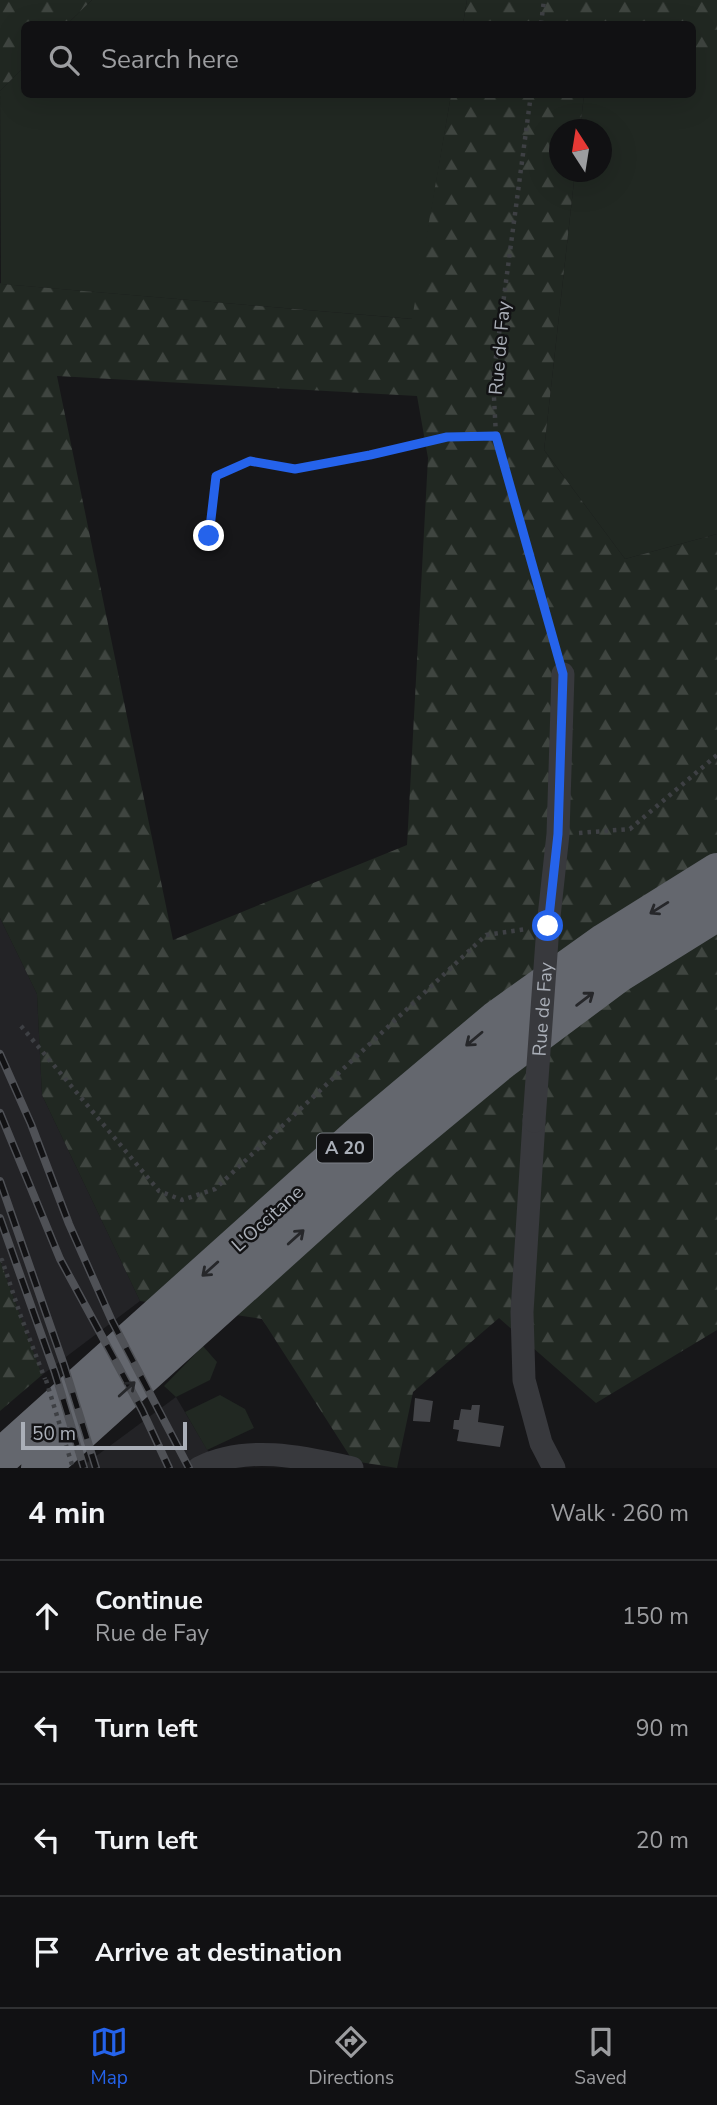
<!DOCTYPE html>
<meta charset="utf-8">
<style>
:root{--surface:#111113;--page:#1a1a1c;--text:#f1f3f6;--muted:#9c9da0;--line:#303133;--accent:#2563eb}
body{margin:0;font-family:"Nunito Sans",sans-serif;background:var(--page);color:var(--text)}
.compass{position:absolute;left:549px;top:119px;width:63px;height:63px;border-radius:50%;background:var(--surface);box-shadow:0 7px 28px #0002;rotate:348deg}
.scale{position:absolute;left:21px;bottom:18px;width:166px;box-sizing:border-box;padding-left:7px;border:4px solid #aaafb8;border-top:0;font-size:19px;line-height:24px;white-space:nowrap;color:#aaafb8;-webkit-text-stroke:5px #121214;paint-order:stroke}
.stop{position:absolute;width:21px;height:21px;margin:-16px;border:5px solid #2563eb;border-radius:50%;background:#fff}
.stop.end{background:#2563eb;border-color:#fff;box-shadow:0 2px 7px #0008}
.list{margin:0;padding:0;list-style:none}
h2{display:flex;justify-content:space-between;align-items:center;height:91px;margin:0;padding:0 28px;font-size:30px}
h2 small{font-size:23px;font-weight:400;color:var(--muted)}
.list li{display:grid;grid-template-columns:46px 1fr auto;gap:21px;align-items:center;box-sizing:border-box;height:112px;padding:0 28px;border-top:2px solid var(--line)}
.list b{display:block;font-size:26px;white-space:nowrap}
.list p{margin:0;font-size:23px;white-space:nowrap;color:var(--muted)}
.list em{font-size:23px;font-style:normal;color:var(--muted)}
.icon{flex:none;width:38px;height:38px;fill:none;stroke:currentColor;stroke-width:2;stroke-linecap:round;stroke-linejoin:round}
.map{position:relative;flex:none;width:717px;height:1468px;overflow:hidden}
.search{position:absolute;background:var(--surface);box-shadow:0 7px 28px #0002;left:21px;right:21px;top:21px;height:77px;display:flex;align-items:center;gap:18px;box-sizing:border-box;padding:0 24px;border-radius:10px;color:var(--muted);font-size:26px}
.sheet{height:539px;background:var(--surface)}
nav{display:flex;justify-content:space-around;align-items:center;box-sizing:border-box;height:98px;border-top:2px solid var(--line);background:var(--surface);font-size:19px;color:var(--muted)}
nav a{display:grid;justify-items:center;gap:4px}
nav .on{color:var(--accent)}
.map>svg:first-child{display:block}
</style>
<div class="map">
<svg width="717" height="1468" viewBox="0 0 717 1468">
<defs>
<pattern id="forest-firs" width="22" height="20" patternUnits="userSpaceOnUse" patternTransform="scale(1.75)"><rect width="22" height="20" fill="#212822"/><path d="M5 1l3.5 6h-7zM16 11l3.5 6h-7z" fill="#3f4540"/></pattern>
</defs>
<rect width="100%" height="100%" fill="#171719"/>
<!-- built -->
<path fill="#232326" d="M0,918l37,76 5,101 98,206 -98,74 -42,-115z
M176,1397l42,71h-138z"/>
<!-- green -->
<path fill="#212822" d="M92,0h375l-4,24h-396z
M693,50h24v484l-92,25 -81,-109 31,-278h27v-42l-22,-1 4,-34 108,-1z
M24,67v27l427,1 -38,224 -412,-35 -1,-193z
M203,1346l14,16 -7,18 -34,17 -12,-11z
M220,1395l25,14 9,19 -47,22 -22,-38z"/>
<!-- forest -->
<path fill="url(#forest-firs)" fill-rule="evenodd" d="M0,0h92l-25,24h-43v43l-24,24z
M467,0h250v50h-24l-1,-26h-229z
M451,95h133l-4,34 -20,1v42h15l-31,278 81,109 92,-25v796l-121,73 -97,-85 -86,74 -16,76 -44,-7 -91,-142 -122,-18 -98,-206 -5,-101 -37,-76v-635l2,1 410,35zM57,376l360,20 11,62 -21,387 -234,95z
M0,1260l42,115 -42,36z"/>
<!-- building -->
<path fill="#444549" d="M415,1398l18,3 -3,21 -17,-1z
M472,1405h8l-2,17 26,4 -4,21 -43,-6 2,-11 -6,-1 1,-9h5l2,-11 10,1z"/>
<g fill="none" stroke-linecap="round" stroke-linejoin="round">
<!-- path -->
<path stroke="#3e4044" stroke-width="4.5" stroke-dasharray="3.5 5" stroke-linecap="butt" d="M541,24l3,-24
M531,94l-38,285 3,57 61,217
M209,536l7,-60 34,-14 45,7 75,-14 77,-18 49,-1
M579,833l51,-4 87,-74
M21,1026l138,165 23,9 33,-11 271,-254 41,-6
M0,1261l2,-1 18,54 25,65"/>
<!-- street -->
<path stroke="#38393d" stroke-width="23" d="M548,926l10,-92 5,-160
M534,1121l-12,191 2,68 17,63 13,25
M199,1468c47,-24 104,-11 153,0"/>
<!-- highway -->
<path stroke="#64676e" stroke-width="38" d="M0,1458l364,-327 132,-111 109,-78 112,-70
M40,1468l345,-311 116,-96 118,-88 98,-61"/>
<defs>
<path id="rail" d="M0,1054l31,70 38,100 43,97 77,147
M0,1113l60,146 82,151 27,58
M0,1181l64,184 32,103
M0,1218l55,155 29,95"/>
</defs>
<!-- rail casing -->
<use href="#rail" stroke="#4f5156" stroke-width="8"/>
<!-- rail -->
<use href="#rail" stroke="#121214" stroke-width="5" stroke-dasharray="16" stroke-linecap="butt"/>
<!-- path-bridge -->
<path stroke="#3e4044" stroke-width="4.5" stroke-dasharray="3.5 5" stroke-linecap="butt" d="M46,1380l27,88"/>
<!-- street-bridge -->
<path stroke="#38393d" stroke-width="23" id="s1" d="M534,1121l14,-195"/>
</g>
<!-- one-way arrows -->
<defs><path id="oneway-shaft" d="M-6 0H5M1.5-3L5.5 0L1.5 3" fill="none" stroke-width="1.6" stroke-linecap="round" stroke-linejoin="round" transform="scale(1.75)"/></defs>
<g stroke="#26272a">
<use href="#oneway-shaft" transform="translate(659 908) rotate(148)"/>
<use href="#oneway-shaft" transform="translate(585 999) rotate(-37)"/>
<use href="#oneway-shaft" transform="translate(474 1039) rotate(140)"/>
<use href="#oneway-shaft" transform="translate(296 1237) rotate(-42)"/>
<use href="#oneway-shaft" transform="translate(210 1269) rotate(138)"/>
<use href="#oneway-shaft" transform="translate(127 1389) rotate(-42)"/>
</g>
<g fill="none" stroke-linecap="round" stroke-linejoin="round">
<!-- route -->
<path stroke="#2563eb" stroke-width="9" d="M209,536l7,-60 34,-15 45,8 75,-14 77,-18 49,-1 67,238 -5,160 -10,92"/>
</g>
<g text-anchor="middle" stroke-width="5" stroke-linejoin="round" paint-order="stroke">
<!-- shield labels -->
<rect fill="#121214" stroke="#7c8087" stroke-width="2" x="317" y="1133.5" width="56" height="29" rx="5"/>
<g font-size="18" font-weight="bold" fill="#aaafb8">
<text x="345" y="1154">A 20</text>
</g>
<!-- street labels -->
<g font-size="19" fill="#aaafb8" stroke="#121214">
<text transform="translate(499 348) rotate(-85)" y="7">Rue de Fay</text>
<text dy="7" stroke="none"><textPath href="#s1" startOffset="112">Rue de Fay</textPath></text>
<text transform="translate(267 1218) rotate(-42)" y="7">L'Occitane</text>
</g>
</g>
</svg>
<svg class="compass" viewBox="-18 -18 36 36"><path d="M0-13l5 13h-10z" fill="#e53935"/><path d="M0 13l5-13h-10z" fill="#9c9da0"/></svg>
<div class="scale">50 m</div>
<div class="stop" style="left:548px;top:926px"></div>
<div class="stop end" style="left:209px;top:536px"></div>
<div class="search"><svg class="icon" aria-label="search" viewBox="0 0 24 24"><circle cx="10" cy="10" r="6"/><path d="M15 15l6 6"/></svg>Search here</div>
</div>
<section class="sheet">
<h2>4 min<small>Walk · 260 m</small></h2>
<ul class="list">
<li><svg class="icon" aria-label="ahead" viewBox="0 0 24 24"><path d="M12 20V5M6 11l6-6 6 6"/></svg><div><b>Continue</b><p>Rue de Fay</p></div><em>150 m</em></li>
<li><svg class="icon" aria-label="left" viewBox="0 0 24 24"><path d="M17 20v-9H6M10 6l-5 5 5 5"/></svg><div><b>Turn left</b></div><em>90 m</em></li>
<li><svg class="icon" aria-label="left" viewBox="0 0 24 24"><path d="M17 20v-9H6M10 6l-5 5 5 5"/></svg><div><b>Turn left</b></div><em>20 m</em></li>
<li><svg class="icon" aria-label="arrive" viewBox="0 0 24 24"><path d="M6 21V4h12l-3 4 3 4H6"/></svg><div><b>Arrive at destination</b></div></li>
</ul>
</section>
<nav>
<a class="on"><svg class="icon" aria-label="map" viewBox="0 0 24 24"><path d="M3 6l6-2 6 2 6-2v14l-6 2-6-2-6 2zM9 4v14M15 6v14"/></svg>Map</a>
<a><svg class="icon" aria-label="directions" viewBox="0 0 24 24"><path d="M12 3l9 9-9 9-9-9zM9 14v-3h6M13 9l2 2-2 2"/></svg>Directions</a>
<a><svg class="icon" aria-label="saved" viewBox="0 0 24 24"><path d="M7 4h10v16l-5-4-5 4z"/></svg>Saved</a>
</nav>
